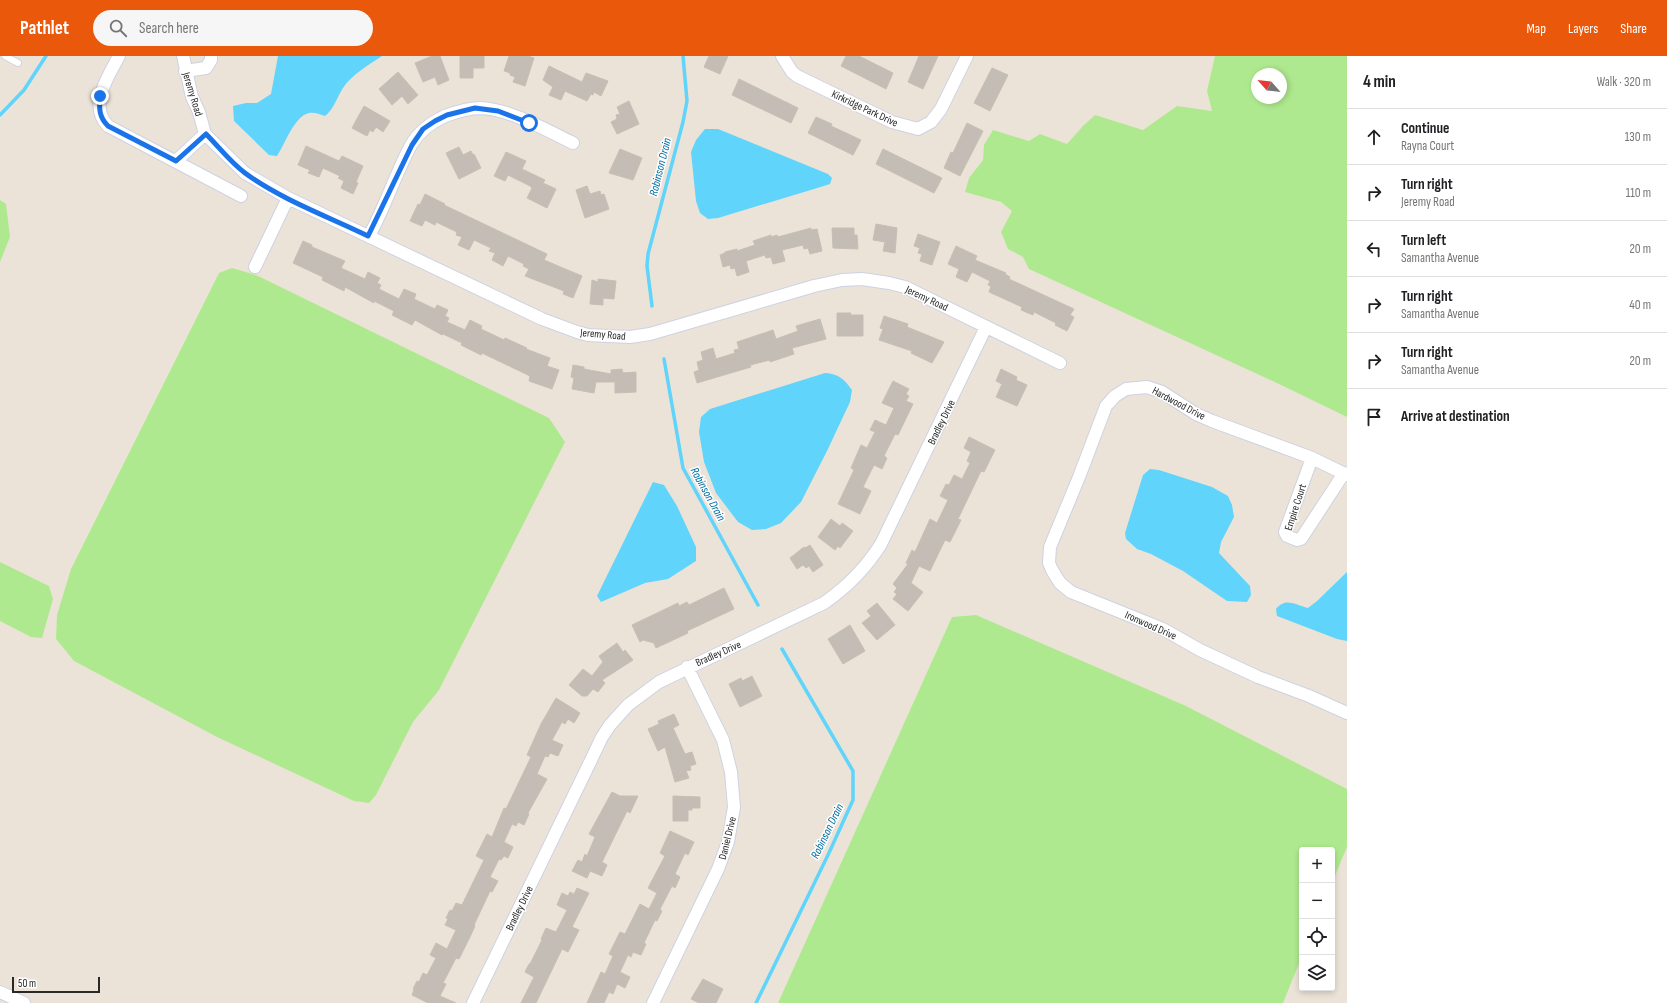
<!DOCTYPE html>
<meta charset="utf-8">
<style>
:root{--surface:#fff;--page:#f6f6f6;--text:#202124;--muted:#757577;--line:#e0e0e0;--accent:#ea580c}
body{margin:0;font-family:"Sofia Sans Condensed",sans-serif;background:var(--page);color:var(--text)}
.controls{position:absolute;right:12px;bottom:12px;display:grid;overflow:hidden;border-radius:4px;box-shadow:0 2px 6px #0003}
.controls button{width:36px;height:36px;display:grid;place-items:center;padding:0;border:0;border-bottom:1px solid var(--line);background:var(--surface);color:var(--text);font:20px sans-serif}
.compass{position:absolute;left:1251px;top:12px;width:36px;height:36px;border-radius:50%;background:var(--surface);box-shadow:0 2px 6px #0003;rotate:297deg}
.scale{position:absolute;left:12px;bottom:10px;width:88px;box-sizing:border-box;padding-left:4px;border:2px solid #282828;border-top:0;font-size:11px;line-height:14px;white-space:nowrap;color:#282828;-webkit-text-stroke:3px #fff;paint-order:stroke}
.stop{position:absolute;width:12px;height:12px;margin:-9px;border:3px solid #1a73e8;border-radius:50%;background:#fff}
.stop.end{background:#1a73e8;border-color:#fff;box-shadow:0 1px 4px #0008}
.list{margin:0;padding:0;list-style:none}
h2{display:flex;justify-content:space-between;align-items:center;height:52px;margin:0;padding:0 16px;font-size:17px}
h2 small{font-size:13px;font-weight:400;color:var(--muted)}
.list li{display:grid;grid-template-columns:26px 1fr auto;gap:12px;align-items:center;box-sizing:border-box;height:56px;padding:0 16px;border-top:1px solid var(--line)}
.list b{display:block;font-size:15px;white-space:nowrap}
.list p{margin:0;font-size:13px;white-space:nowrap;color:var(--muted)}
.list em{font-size:13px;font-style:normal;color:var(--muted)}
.icon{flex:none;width:22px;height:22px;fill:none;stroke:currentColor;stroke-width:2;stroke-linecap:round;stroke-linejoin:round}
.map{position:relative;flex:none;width:1347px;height:947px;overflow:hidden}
header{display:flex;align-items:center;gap:24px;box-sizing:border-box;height:56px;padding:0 20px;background:var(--accent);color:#fff}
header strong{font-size:19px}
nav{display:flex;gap:22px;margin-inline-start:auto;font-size:14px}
.search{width:280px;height:36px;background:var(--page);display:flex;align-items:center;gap:10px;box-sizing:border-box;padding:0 14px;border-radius:22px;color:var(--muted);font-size:15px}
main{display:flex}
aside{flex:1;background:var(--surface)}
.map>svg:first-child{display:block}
</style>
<header>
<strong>Pathlet</strong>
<div class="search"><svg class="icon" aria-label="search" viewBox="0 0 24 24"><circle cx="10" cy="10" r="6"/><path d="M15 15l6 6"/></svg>Search here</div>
<nav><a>Map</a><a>Layers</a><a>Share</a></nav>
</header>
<main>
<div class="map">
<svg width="1347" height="947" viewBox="0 0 1347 947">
<rect width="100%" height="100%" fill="#ece3d8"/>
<!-- green -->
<path fill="#afe98f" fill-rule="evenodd" d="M1215,0h132v361l-70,-34 -248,-114 -6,-12 -15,-8 -7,-17 11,-21 -11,-9 -36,-10 4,-14 14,-18 1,-15 9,-15 36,11 11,-7 27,10 16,-18 12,-11 48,15 34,-24 35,5 -5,-20zM1257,18h24v24h-24z
M0,144l6,4 4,33 -10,25z
M232,212l24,7 293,143 16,24 -126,248 -26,32 -37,73 -7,8 -15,-2 -137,-64 -143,-76 -18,-22 1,-24 14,-46 148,-296z
M0,506l49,24 4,13 -11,39 -11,-1 -31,-16z
M976,559l210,91 161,83v58l-15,36v-33h-30v106l-19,47h-505l174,-386z"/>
<!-- water -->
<path fill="#60d4fa" d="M278,0h104c-12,8 -31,19 -39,32 -6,9 -9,21 -18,28 -6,-2 -13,-5 -19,-2 -13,6 -21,30 -29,42l-8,-1 -35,-34 -1,-15 13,-3h11l14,-9z
M705,73h13l110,45 4,4 -2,6 -16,5 -96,29 -10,1 -8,-6 -4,-12 -5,-49 5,-12z
M825,317c14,1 19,6 27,17l-2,12 -23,49 -26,51 -20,21 -15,6 -14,1 -14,-8 -22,-29 -12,-31 -5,-30 2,-15 9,-8z
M1150,413l9,1 53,17 16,9 4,9 2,12 -13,25 -2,11 31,33 1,9 -4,7 -20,-1 -44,-30 -32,-17 -14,-5 -11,-10 -1,-6 18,-58z
M653,426l11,3 13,21 19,41v14l-28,18 -23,4 -44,19 -4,-6z
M1347,516v69l-10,-2 -60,-23 -1,-7c10,-12 19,-4 32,-1l9,-7z"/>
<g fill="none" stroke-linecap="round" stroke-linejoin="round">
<!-- stream -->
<path stroke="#60d4fa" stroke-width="3.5" d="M0,59l24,-25 22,-34
M652,250l-5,-40 1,-12 35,-132 4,-21 -4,-45
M664,303l19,109 75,137
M756,947l72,-148 25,-55v-29l-71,-122"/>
</g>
<!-- building -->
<path fill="#c3bdb5" stroke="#c8bfb2" d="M432,0h8l9,24 -11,5 -3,-8 -12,5 -8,-19z
M460,0h24v12h-11v10h-13z
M509,0h19l6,2 -9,28 -12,-4 2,-5 -5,-2v-2l-6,-2z
M709,0h19l-8,18 -16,-7z
M846,0h13l34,17 -7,16 -45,-23z
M919,0h19l-15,33 -15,-7z
M549,10l33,16 4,-9 22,8 -7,15 -7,-4 -1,3 -2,-1 -4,7 -22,-10 -4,9 -12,-5 4,-8 -10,-7z
M992,12l16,7 -18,36 -16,-8z
M398,16l20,23 -10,9 -6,-8 -10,9 -13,-16z
M739,23l59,29 -7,15 -59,-28z
M629,45l10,23 -22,10 -6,-12 6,-3 -1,-4 4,-1 -3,-7z
M364,50l26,15 -7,11 -7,-5 -3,5 -3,-2 -3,6 -15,-8z
M816,61l16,7 -1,2 30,14 -8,15 -45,-22z
M967,67l16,8 -23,45 -16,-8 7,-16 2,1z
M306,90l33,15 3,-5 21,10 -7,16 2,1 -5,11 -12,-6 3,-7 -6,-3 2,-2 -17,-8 -4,9 -11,-4 2,-3 -12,-5z
M459,91l4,8 8,-4 2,4 1,-1 7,14 -22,11 -13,-26z
M620,93l22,9 -9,22 -24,-7z
M883,93l59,29 -8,15 -58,-29z
M506,96l20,9 -4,8 23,11 -2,3 13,6 -9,19 -20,-10 5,-10 -2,-2 -22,-11 -3,6 -11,-5z
M587,130l3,8 10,-3 1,4 3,-1 5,15 -24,9 -9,-28z
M425,138l20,10 -1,1 103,49 -3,6 38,16 -9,22 -10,-4 1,-3 -39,-15 4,-7 -6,-3 1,-2 -16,-8 -5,10 -11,-6 3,-7 -6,-2 2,-3 -17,-8 -5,10 -11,-5 4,-8 -6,-2 1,-3 -21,-10 -1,3 -10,-5 -3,6 -12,-5 8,-17 2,1z
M876,168l21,4 -2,25 -12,-2 2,-9 -12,-2z
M811,172v2l6,-1 5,22 -12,3 -2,-6 -4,1 -1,-4 -21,5 3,11 -12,3 -2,-7 -5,1 -1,-3 -19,6 3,11 -12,4 -2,-8 -4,1 -1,-4 -7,2 -3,-12 5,-2v-1l12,-3v2l18,-6 -2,-4 18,-6v2l6,-2 1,2z
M832,172h22v7h3l1,14 -25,-1z
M918,178l22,8 -8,23 -12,-4 2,-7 -4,-1 2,-5 -6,-2z
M303,185l9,4v2l33,14 -4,7 24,11 3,-7 12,6 -3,5 4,2 -2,4 20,10 5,-10 12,5 -2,5 21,10 2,-4 11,5 -3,6 4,2 -2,4 18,8 5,-10 12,6 -1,3 23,11 1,-2 22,10 -1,1 24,9 -3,8 12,4 -7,19 -23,-8 1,-5 -48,-23 -1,2 -20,-10 1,-2 -19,-9 -1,1 -27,-15 -3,5 -20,-10 2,-4 -20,-10v2l-29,-16 -1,4 -22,-11 1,-3 -30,-14z
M956,190l21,10 -2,4 31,13 -1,1 5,3 -1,2 65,30 -4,6 4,2 -7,14 -12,-6 1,-2 -22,-11 -1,3 -12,-5 1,-3 -33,-15 2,-6 -3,-1 2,-4 -18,-9 -5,10 -11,-5 3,-8 -11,-5z
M598,223l18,2 -2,18 -11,-1v7l-13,-1 2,-24 6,2z
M837,257h14l-1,2h13v21h-26z
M884,260l24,8 -1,3 37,15 -12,21 -21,-10 1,-2 -33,-11 4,-11 -3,-1z
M820,263l6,20 -34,9 2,6 -24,8v-2l-20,5 1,2 -54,16 -3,-11 5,-2 -2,-8 6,-2 -2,-8 12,-4 3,11 19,-6 -1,-3 5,-1 -2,-7 36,-12 3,9 22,-8 -2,-5z
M573,309l11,2v2l27,5v-4l11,-1 1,4 13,-1v20l-21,1v-11h-19l-2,11 -22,-4 2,-11 -3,-1z
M1001,313l16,8 -1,3 11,5 -10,21 -21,-9 6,-13 -6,-3z
M893,325l16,8 -3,5 3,2 -3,5 7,3 -15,31 -3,-1 -11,22 3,2 -5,11 -8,-4 -11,22 8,4 -11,23 -22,-10 16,-34 -3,-2 10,-23 6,3 8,-16 -5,-2 5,-10 11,5 8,-17 -12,-5z
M969,381l26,13 -11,22 -3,-1 -23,48 3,1 -11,22 -5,-2 -15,31 -11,-5 -8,17 12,9 -15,19 -15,-12 4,-5 -3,-2 3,-4 -4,-4 15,-20 -2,-1 6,-13 3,2 15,-33 7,4 11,-23 -8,-4 6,-12 3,1 5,-10 8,4 8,-16 -3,-2 4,-9 -7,-4z
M831,463l9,7 2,-3 11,8 -13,17 -2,-2 -3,4 -17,-13z
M810,489l13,20 -10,7 -4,-6 -3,2 -3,-3 -6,4 -7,-11 14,-11 1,1z
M724,532l10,21 -47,22 1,2 -32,15 -2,-5 -11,-3 -3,2 -8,-17 46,-22 1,3 8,-4 2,3z
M877,547l18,22 -18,15 -15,-17 9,-7 -4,-5z
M850,569l15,26 -22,13 -15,-25z
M617,587l6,9 2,-2 8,10 -31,20 3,3 -7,9 -5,-3 -6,7h-5l-13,-11 14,-16 9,7 11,-14 -4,-6z
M752,620l10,20 -22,11 -11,-23 12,-6 1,3z
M556,642l24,15 -6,10 -6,-4 -3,5 -3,-2 -10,18 11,5 -5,11 -8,-3 -2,4 -3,-1 -8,18 10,5 -19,34 1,1 -5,11 -6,-3 -2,4 -4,-2 -8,18 9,5 -5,11 -4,-2 -3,4 -2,-1 -9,18 8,4 -6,11 -2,-1 -16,34 1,1 -5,11 -11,22 -3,-1 -13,25 3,1 -6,12 16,7h-28l-16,-8 2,-5 -1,-1 4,-8 2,1 4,-9 4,2 9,-17 -6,-3 6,-12 11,6 9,-19 -11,-5 3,-6 -2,-1 4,-8 2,1 4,-8 6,2 22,-45 -8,-4 11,-22 5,3 12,-29 2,1 25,-52 -4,-2 14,-31z
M674,658l5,11 -6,3 12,26 7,-2 4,12 -6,2 1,4 -5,1 3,7 -14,4 -10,-35 -7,4 -10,-22 11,-5 -1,-3z
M612,736l8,4h18l-8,17 -3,-2 -25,51 5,3 -5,11 -12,-5 -3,7 -15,-7 6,-11 4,2 3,-8 2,2 8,-19 -6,-3z
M673,740l27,1v11h-8v2h-4v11h-15z
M670,775l24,11 -6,13 -3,-2 -10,21 5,3 -5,11 -3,-2 -12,23 2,2 -5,10 -2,-1 -11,23 2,1 -5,11 -8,-3 -2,5 -3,-2 -8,17 10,5 -5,11 -8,-4 -4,10 -4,-2 -5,11h-17l14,-31 4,2 8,-18 -4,-2 11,-22 5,2 15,-30 9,5 8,-16 -9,-5 17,-32 -5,-3z
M577,832l12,5 -17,34 7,3 -11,22 -6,-3 -26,54h-15l13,-26 -9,-5 4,-8h1l12,-24 -1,-1 5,-11 10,4 11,-22 -10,-5 5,-12 6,3 2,-4 4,2z
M703,923l20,10 -7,14h-17l-8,-4z"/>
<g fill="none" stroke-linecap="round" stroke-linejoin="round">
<defs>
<path id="lane" d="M5,0l13,7"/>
<path id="street" d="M119,0c-11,21 -31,49 -11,70l133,70
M183,0l9,41 7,15 6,22 40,39 43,25 254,121 35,13 11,3 42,2 20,-3 164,-48 28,-6 20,-1 27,4 16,4 155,76
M782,0l10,16 5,4 95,46 26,7 13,-7 10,-13 26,-53
M185,15l21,-3 5,-8v-4
M176,105l29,-27
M369,180c16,-29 26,-61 42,-91 8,-14 19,-22 34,-29 11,-4 23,-8 35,-8 30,1 66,22 93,35
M255,211l33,-69
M1312,402l-27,74 2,4 10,4 4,-1 43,-66
M1347,419l-35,-17 -100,-37 -16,-7 -34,-22 -15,-5 -21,2 -11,7 -9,10 -27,71 -29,70 -1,16 3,7 8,13 11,9 92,37 37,21 58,27 51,19 38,17
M0,936l24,11
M473,947l119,-245 10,-21 8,-12 18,-20 31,-23 165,-79c23,-16 42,-35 57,-59l105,-217
M653,947l65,-134 10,-27 6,-35 -3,-35 -8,-32 -36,-73"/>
</defs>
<!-- lane casing -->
<use href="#lane" stroke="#cdd2e3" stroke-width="8"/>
<!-- street casing -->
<use href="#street" stroke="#cdd2e3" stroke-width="14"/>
<!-- lane -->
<use href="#lane" stroke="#fff" stroke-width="6"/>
<!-- street -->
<use href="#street" stroke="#fff" stroke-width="12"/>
</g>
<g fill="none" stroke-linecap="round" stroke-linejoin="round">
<!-- route -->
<path stroke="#1a73e8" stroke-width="5" d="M100,40c-1,13 -1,21 8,30l68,35 30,-27c13,13 24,28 39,39 35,26 84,44 123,63l44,-91 11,-16 12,-8 12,-6 28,-7 23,3 31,12"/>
</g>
<g text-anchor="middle" stroke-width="3" stroke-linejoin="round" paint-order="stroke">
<!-- street labels -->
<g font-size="11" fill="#282828" stroke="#fff">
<text transform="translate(193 38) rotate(73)" y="4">Jeremy Road</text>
<text transform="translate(865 52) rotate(25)" y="4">Kirkridge Park Drive</text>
<text transform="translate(927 242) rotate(25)" y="4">Jeremy Road</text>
<text transform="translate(603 278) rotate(5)" y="4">Jeremy Road</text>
<text transform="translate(1179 347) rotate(28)" y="4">Hardwood Drive</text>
<text transform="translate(941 366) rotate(-64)" y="4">Bradley Drive</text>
<text transform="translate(1295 451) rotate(-72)" y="4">Empire Court</text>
<text transform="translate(1151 569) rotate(24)" y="4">Ironwood Drive</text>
<text transform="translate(718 597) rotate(-24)" y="4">Bradley Drive</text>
<text transform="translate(727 782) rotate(-76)" y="4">Daniel Drive</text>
<text transform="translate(519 852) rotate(-64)" y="4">Bradley Drive</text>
</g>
<!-- water labels -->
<g font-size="12" font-style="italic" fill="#016fa4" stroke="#fff">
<text transform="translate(660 111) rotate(-76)" y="4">Robinson Drain</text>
<text transform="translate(708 438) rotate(61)" y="4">Robinson Drain</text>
<text transform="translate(827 775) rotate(-64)" y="4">Robinson Drain</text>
</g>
</g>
</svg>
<div class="controls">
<button>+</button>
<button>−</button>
<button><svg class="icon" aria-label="locate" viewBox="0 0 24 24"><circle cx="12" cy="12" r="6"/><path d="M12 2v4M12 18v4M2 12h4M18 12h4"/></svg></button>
<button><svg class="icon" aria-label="layers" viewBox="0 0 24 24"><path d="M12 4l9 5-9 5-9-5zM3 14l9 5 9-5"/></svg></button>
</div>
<svg class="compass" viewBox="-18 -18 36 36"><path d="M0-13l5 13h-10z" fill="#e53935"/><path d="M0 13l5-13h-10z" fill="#757577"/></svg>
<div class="scale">50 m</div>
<div class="stop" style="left:529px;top:67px"></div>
<div class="stop end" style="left:100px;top:40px"></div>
</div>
<aside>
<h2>4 min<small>Walk · 320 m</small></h2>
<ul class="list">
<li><svg class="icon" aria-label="ahead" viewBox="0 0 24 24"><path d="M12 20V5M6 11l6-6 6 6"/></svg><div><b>Continue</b><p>Rayna Court</p></div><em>130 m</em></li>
<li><svg class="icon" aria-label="right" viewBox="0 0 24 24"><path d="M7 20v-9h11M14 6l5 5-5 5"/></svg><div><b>Turn right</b><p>Jeremy Road</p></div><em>110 m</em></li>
<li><svg class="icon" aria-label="left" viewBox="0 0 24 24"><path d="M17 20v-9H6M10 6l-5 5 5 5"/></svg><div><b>Turn left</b><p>Samantha Avenue</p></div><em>20 m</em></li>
<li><svg class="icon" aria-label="right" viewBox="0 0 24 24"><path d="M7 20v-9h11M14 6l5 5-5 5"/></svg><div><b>Turn right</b><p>Samantha Avenue</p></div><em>40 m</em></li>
<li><svg class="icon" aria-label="right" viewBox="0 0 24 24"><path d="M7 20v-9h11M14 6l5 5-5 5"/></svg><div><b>Turn right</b><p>Samantha Avenue</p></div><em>20 m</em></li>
<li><svg class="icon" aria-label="arrive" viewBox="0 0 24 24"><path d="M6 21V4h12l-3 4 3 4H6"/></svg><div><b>Arrive at destination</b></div></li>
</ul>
</aside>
</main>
